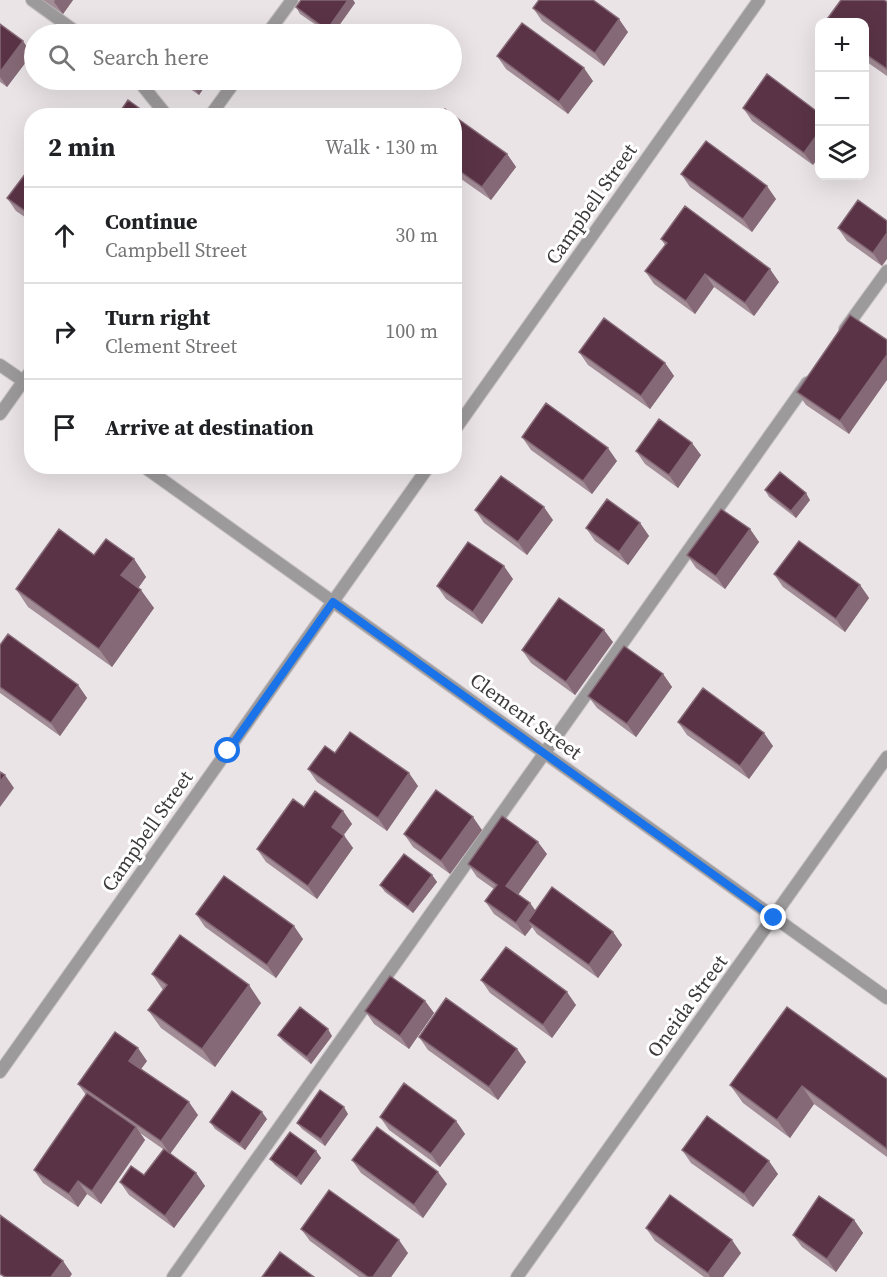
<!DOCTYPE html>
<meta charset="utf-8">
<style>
:root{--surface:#fff;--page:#f2f2f2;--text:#202124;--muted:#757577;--line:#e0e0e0}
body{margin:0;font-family:"Source Serif 4",serif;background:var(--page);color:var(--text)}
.controls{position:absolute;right:18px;top:18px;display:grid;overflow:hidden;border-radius:12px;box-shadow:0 6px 24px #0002}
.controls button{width:54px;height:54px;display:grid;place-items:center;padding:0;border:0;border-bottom:2px solid var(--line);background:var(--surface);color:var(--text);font:30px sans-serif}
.stop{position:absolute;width:18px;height:18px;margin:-14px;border:4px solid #1a73e8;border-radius:50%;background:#fff}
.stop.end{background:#1a73e8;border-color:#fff;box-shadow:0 2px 6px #0008}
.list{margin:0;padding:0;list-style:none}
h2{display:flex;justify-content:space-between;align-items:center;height:78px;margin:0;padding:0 24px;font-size:26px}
h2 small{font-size:20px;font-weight:400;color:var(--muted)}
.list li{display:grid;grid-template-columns:39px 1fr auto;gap:18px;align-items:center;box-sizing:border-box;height:96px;padding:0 24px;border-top:2px solid var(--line)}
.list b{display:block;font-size:22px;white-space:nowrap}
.list p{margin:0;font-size:20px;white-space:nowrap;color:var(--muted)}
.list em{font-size:20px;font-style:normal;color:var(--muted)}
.icon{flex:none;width:33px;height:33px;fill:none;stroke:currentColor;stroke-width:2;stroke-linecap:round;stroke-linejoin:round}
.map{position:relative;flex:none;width:887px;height:1277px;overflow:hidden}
.search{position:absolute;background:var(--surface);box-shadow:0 6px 24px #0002;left:24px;top:24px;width:438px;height:66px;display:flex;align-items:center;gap:15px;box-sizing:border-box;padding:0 21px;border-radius:33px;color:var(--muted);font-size:22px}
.panel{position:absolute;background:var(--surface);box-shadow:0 6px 24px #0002;left:24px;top:108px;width:438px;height:366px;border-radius:24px}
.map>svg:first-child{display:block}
</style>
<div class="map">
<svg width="887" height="1277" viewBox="0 0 887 1277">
<rect width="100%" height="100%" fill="#eae4e7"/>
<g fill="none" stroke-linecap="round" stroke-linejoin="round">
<defs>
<path id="lane" d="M32,0l47,34
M267,34l25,-34
M138,80l29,36
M210,116l26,-36
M845,329l42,-58
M0,414l32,-45
M173,1277l634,-894"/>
<path id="street" d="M0,365l32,22
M454,431l305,-431
M143,466l744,532
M0,1072l429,-606
M517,1277l370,-520"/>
</defs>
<!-- lane casing -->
<use href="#lane" stroke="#c7c2c5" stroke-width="14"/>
<!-- street casing -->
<use href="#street" stroke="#c7c2c5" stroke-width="14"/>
<!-- lane -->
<use href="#lane" stroke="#9d9a9b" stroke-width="12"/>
<!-- street -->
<use href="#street" stroke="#9d9a9b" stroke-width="12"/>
</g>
<!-- wall -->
<path fill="#a28c96" d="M43,0h30l-10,14z
M301,0h52l2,3 -22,31h-4l-29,-20 -4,-7z
M887,2v74l-23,-16v-38z
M533,8l95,24 -24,34 -62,-45z
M0,24l32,30 -25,33 -7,-5z
M497,56l96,25 -25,33 -62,-45z
M767,74l46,91 -61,-44 -9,-13z
M177,80h32l-10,15z
M454,116l53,38 9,13 -25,33 -37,-26z
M32,165v57l-16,-11 -9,-13z
M681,174l95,25 -24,33 -62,-45z
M858,200l24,66 -35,-25 -9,-13z
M661,239l118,43 -25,34 -40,-29 -19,27 -41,-30 -9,-13 20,-26z
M850,315l-1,119 -43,-29 -9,-13z
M579,352l86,11 9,13 -24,33 -62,-44z
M522,437l95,24 -25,33 -61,-44z
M636,451l65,4 -23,33 -33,-24z
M765,490l45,10 -14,18 -27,-21z
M475,510l78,10 -26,35 -43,-32z
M640,523l9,13 -21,29 -33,-24 -9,-13z
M750,529l9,13 -34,47 -29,-21 -9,-13z
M94,555l40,4 12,18 -8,11 16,20 -42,59 -84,-60 -12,-18z
M774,574l86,11 9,13 -24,34 -62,-45z
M513,579l-31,45 -36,-25 -9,-13z
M613,642l-38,53 -44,-32 -9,-13z
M0,645l78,40 9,13 -27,38 -60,-43z
M663,674l9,13 -36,50 -39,-29 -9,-12z
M678,722l95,24 -24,33 -62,-44z
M335,753l83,33 -31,45 -70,-49 -9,-13z
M304,807l39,4 9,13 -8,11 9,13 -36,51 -51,-37 -9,-13z
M482,830l-32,44 -37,-27 -9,-13z
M547,854l-29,41 12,8 5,7 78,22 9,13 -24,33 -61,-44 -5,-7 -7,9 -31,-22 -9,-13 9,-12 -17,-12 -9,-13z
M432,875l5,7 -24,31 -28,-21 -5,-7z
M196,914l107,25 -27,39 -71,-51z
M152,974l109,29 -46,64 -54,-39 -13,-18 15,-20z
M481,980l95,25 -24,33 -62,-45z
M425,1001l9,12 -25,36 -35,-25 -9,-13z
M278,1035l54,1 -21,28 -28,-23z
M419,1037l98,12 9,13 -28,38 -70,-50z
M147,1061l-6,8 57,46 -28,39 26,19 9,13 -31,42 -45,-33 -9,-13 24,-7 19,-26 -23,-16 5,7 -44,64 -14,-10 -9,13 -35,-24 -9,-13 52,-75 -8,-11z
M887,1079v78l-73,-53 -24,34 -47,-35 -13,-18z
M348,1114l-23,32 -23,-17 -5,-6z
M380,1117l76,4 9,13 -25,33 -51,-37z
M267,1119l-22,31 -30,-21 -5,-7z
M682,1150l96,24 -25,33 -62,-44z
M316,1151l5,7 -20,27 -26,-20 -5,-6z
M352,1160l95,24 -24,34 -62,-45z
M854,1220l9,13 -27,39 -34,-25 -9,-12z
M646,1228l95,25 -18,24h-19l-49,-36z
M301,1229l107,24 -17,24h-32l-49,-36z"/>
<!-- shaded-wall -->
<path fill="#856976" d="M55,0h18l-10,14 -9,-12z
M348,0h5l2,3 -22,31h-2l-4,-4z
M619,19l9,13 -24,34 -9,-13z
M23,41l9,13 -25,33 -7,-10v-5z
M584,68l9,13 -25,33 -9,-12z
M200,80h9l-10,15 -5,-7z
M819,132v25l-6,8 -9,-12z
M507,154l9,13 -25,33 -9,-13z
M767,186l9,13 -24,33 -9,-13z
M887,233v26l-5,7 -9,-13z
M770,269l9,13 -25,34 -9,-13z
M705,274l9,13 -19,27 -9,-13z
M887,355v25l-38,54 -9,-13z
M665,363l9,13 -24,33 -9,-13z
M692,443l9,12 -23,33 -9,-13z
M608,448l9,13 -25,33 -9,-13z
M806,493l4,7 -14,18 -5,-7z
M544,507l9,13 -26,35 -9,-13z
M640,523l9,13 -21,29 -9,-13z
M750,529l9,13 -34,47 -9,-13z
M134,559l12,18 -12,17 -13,-19z
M504,566l9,13 -31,45 -9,-12z
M860,585l9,13 -24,34 -9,-13z
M141,590l13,18 -42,59 -13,-18z
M604,630l9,12 -38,53 -9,-13z
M663,674l9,13 -36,50 -9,-13z
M78,685l9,13 -27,38 -9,-13z
M764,733l9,13 -24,33 -9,-13z
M409,773l9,13 -31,45 -9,-13z
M5,775l9,13 -14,19v-25z
M343,811l9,13 -12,15 -8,-12z
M473,817l9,13 -32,44 -9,-13z
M344,836l9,12 -36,51 -9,-13z
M538,842l9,12 -32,45 -9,-13z
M432,875l5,7 -24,31 -5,-6z
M530,903l9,13 -11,5 4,6 -7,9 -9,-13z
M294,926l9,13 -27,39 -9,-13z
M613,932l9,13 -24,33 -9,-13z
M249,985l12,18 -46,64 -13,-18z
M567,992l9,13 -24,33 -9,-13z
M425,1001l9,12 -25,36 -9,-13z
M328,1029l4,7 -21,28 -4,-7z
M138,1048l9,13 -9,12 -9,-12z
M517,1049l9,13 -28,38 -9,-13z
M802,1086l12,18 -24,34 -13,-18z
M189,1102l9,13 -28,39 -9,-13z
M344,1107l4,7 -23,32 -4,-7z
M262,1112l5,7 -22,31 -5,-6z
M456,1121l9,13 -25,33 -9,-13z
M136,1127l9,13 -44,64 -9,-13z
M316,1151l5,7 -20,27 -4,-7z
M769,1161l9,13 -25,33 -9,-13z
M438,1172l9,12 -24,34 -9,-13z
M196,1173l9,13 -31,42 -9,-12z
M78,1181l9,13 -9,13 -9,-13z
M854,1220l9,13 -27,39 -9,-13z
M399,1240l9,13 -17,24h-18z
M732,1240l9,13 -18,24h-13l-2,-4z
M63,1261l9,13 -2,3h-19z"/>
<!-- building -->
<path fill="#5a3446" stroke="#856976" stroke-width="1.5" d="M301,0h47l-21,30 -31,-23z
M539,0h54l26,19 -24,34 -62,-45z
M841,0h43l3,2v67l-23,-16v-31h-39z
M522,23l62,45 -25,34 -62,-46z
M0,24l23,17 -23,31z
M767,74l52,39v19l-15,21 -61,-45z
M182,80h18l-6,8z
M128,100l22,16h-33z
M445,109l9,7h-14z
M454,116l53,38 -25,33 -28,-20z
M706,141l61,45 -24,33 -62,-45z
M32,165v51l-25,-18z
M858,200l29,21v12l-14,20 -35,-25z
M685,206l85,63 -25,34 -40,-29 -19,27 -41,-30 22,-28 -6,-4z
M850,315l37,25v15l-47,66 -43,-29z
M604,318l61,45 -24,33 -62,-44z
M546,403l62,45 -25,33 -61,-44z
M659,419l33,24 -23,32 -33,-24z
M780,472l26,21 -15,18 -26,-21z
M501,476l43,31 -26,35 -43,-32z
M607,499l33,24 -21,29 -33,-24z
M721,509l29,20 -34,47 -29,-21z
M59,529l35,26 12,-16 28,20 -13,16 20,15 -42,59 -83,-60z
M799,541l61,44 -24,34 -62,-45z
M468,542l36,24 -31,46 -36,-26z
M559,598l45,32 -38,52 -44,-32z
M8,634l70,51 -27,38 -51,-36v-42z
M624,646l39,28 -36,50 -39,-28z
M703,688l61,45 -24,33 -62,-44z
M350,732l59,41 -31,45 -70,-49 17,-23 10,7z
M0,772l5,3 -5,7z
M436,790l37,27 -32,44 -37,-27z
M315,791l28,20 -11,16 12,9 -36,50 -51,-37 36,-50 11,8z
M502,816l36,26 -32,44 24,17 -14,20 -31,-22 12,-16 -29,-21z
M404,854l28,21 -24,32 -28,-22z
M224,876l70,50 -27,39 -71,-51z
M552,887l61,45 -24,33 -61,-44z
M180,935l69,50 -47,64 -54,-39 19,-25 -15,-11z
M506,947l61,45 -24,33 -62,-45z
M390,976l35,25 -25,35 -35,-25z
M446,998l71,51 -28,38 -70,-50z
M300,1007l28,22 -21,28 -29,-22z
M787,1007l100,72v70l-85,-63 -25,34 -47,-35z
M115,1032l23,16 -9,13 60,41 -28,39 -83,-57z
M404,1083l52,38 -25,33 -51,-37z
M320,1090l24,17 -23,32 -24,-16z
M232,1091l30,21 -22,32 -30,-22z
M87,1093l49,34 -44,64 -14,-10 -9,13 -35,-24z
M707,1116l62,45 -25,33 -62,-44z
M377,1127l61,45 -24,33 -62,-45z
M290,1132l26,19 -19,27 -27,-19z
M164,1149l32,24 -31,43 -45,-34 11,-16 13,9z
M329,1190l70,50 -26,37h-5l-67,-48z
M670,1195l62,45 -24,33 -62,-45z
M819,1196l35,24 -27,39 -34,-24z
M0,1215l63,46 -12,16h-46l-5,-3z
M280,1252l34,25h-52z"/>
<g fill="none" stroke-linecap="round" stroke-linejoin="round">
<!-- route -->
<path stroke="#1a73e8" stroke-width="8" d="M228,751l105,-149 441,316"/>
</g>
<g text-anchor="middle" stroke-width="6" stroke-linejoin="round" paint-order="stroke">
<!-- street labels -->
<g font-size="20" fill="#3c3a3b" stroke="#fff">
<text transform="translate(591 204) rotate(-55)" y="7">Campbell Street</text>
<text transform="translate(526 716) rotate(36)" y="7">Clement Street</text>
<text transform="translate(147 831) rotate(-55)" y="7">Campbell Street</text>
<text transform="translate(687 1006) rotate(-54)" y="7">Oneida Street</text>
</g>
</g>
</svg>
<div class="controls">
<button>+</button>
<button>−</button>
<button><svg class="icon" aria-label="layers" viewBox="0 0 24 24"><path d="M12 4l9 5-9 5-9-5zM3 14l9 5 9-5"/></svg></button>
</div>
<div class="stop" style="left:228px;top:751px"></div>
<div class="stop end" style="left:774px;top:918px"></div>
<div class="search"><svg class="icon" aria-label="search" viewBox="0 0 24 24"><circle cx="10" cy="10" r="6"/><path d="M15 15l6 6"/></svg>Search here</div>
<section class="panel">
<h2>2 min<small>Walk · 130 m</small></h2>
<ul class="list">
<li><svg class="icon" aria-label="ahead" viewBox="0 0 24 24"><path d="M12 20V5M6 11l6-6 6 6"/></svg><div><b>Continue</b><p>Campbell Street</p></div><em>30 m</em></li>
<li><svg class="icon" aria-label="right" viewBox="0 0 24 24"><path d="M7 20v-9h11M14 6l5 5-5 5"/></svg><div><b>Turn right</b><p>Clement Street</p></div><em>100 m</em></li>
<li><svg class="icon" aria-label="arrive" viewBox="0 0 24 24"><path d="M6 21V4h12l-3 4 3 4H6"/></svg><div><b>Arrive at destination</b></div></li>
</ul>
</section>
</div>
